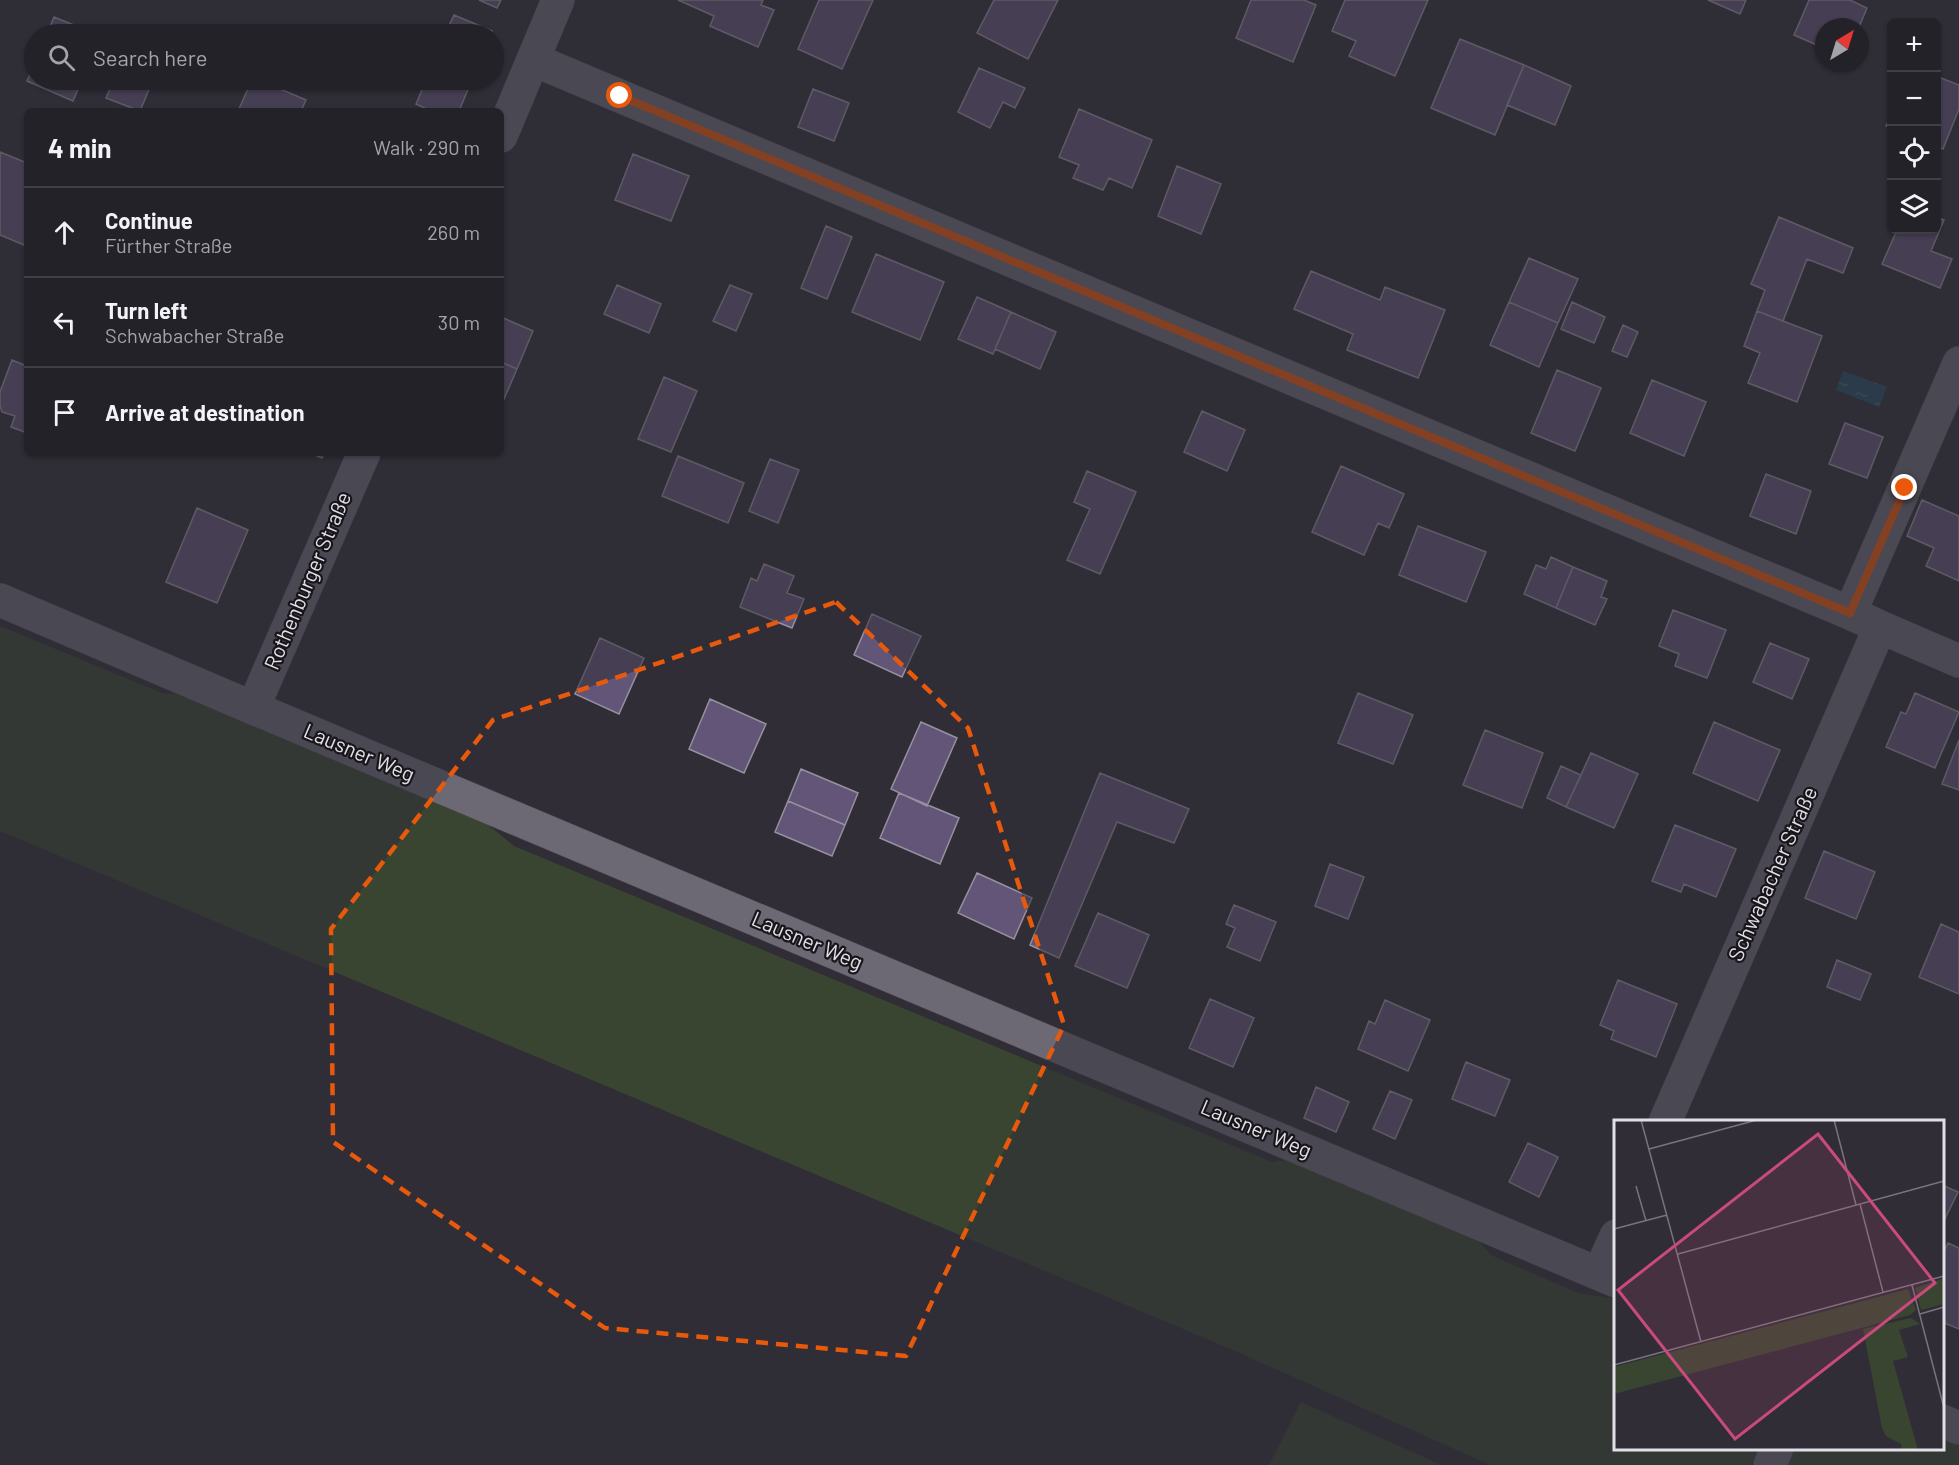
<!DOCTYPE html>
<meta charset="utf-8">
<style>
:root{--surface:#242229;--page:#302f35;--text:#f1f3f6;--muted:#a3a4a8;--line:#413f46}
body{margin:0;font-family:Barlow,sans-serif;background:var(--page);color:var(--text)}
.controls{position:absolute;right:18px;top:18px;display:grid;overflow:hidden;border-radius:9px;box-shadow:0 2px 4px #0004}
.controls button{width:54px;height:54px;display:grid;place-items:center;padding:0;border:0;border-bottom:2px solid var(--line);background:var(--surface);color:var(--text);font:30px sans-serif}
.compass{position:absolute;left:1815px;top:18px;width:54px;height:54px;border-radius:50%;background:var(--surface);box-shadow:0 2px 4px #0004;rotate:38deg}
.stop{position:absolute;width:18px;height:18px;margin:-14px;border:4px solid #ea580c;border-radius:50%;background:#fff}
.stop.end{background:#ea580c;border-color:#fff;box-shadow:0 2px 6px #0008}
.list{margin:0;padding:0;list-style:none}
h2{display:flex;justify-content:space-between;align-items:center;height:78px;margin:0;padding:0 24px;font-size:26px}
h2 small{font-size:20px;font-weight:400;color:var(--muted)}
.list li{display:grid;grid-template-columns:39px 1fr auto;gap:18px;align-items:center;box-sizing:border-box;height:90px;padding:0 24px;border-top:2px solid var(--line)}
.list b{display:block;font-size:22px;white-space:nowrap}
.list p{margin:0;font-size:20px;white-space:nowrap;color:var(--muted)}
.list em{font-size:20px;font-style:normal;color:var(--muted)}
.icon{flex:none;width:33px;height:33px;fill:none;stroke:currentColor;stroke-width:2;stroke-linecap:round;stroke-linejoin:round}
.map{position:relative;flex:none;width:1959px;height:1465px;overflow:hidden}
.search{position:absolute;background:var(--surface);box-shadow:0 2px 4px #0004;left:24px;top:24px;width:480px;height:66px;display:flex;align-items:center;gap:15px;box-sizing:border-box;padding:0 21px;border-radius:33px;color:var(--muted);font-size:22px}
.panel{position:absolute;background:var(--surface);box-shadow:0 2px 4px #0004;left:24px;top:108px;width:480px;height:348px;border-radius:9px}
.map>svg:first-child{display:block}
</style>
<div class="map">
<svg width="1959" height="1465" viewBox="0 0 1959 1465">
<defs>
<pattern id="water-ripples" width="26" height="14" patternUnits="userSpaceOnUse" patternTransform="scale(1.5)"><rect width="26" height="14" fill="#274d62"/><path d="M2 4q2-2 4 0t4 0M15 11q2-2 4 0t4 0" fill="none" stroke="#466678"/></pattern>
</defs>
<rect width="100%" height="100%" fill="#302d37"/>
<!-- grass -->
<path fill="#394531" d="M0,626l162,67 34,2 291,129 27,22 758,316 20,-3 185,80 14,16 87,38 37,6 1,149 143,1 -7,16h-262l-257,-115 -1233,-519z
M1301,1402l136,61 5,2h-173z
M1943,1434l16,7v24h-174l7,-16 150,-1z"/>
<!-- water -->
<path fill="url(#water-ripples)" d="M1843,371l44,16 -8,20 -43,-17z"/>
<!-- building -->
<path fill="#625577" stroke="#96919e" stroke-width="1.5" d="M479,0h22l-4,8z
M678,0h85l-2,5 13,5 -16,37 -48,-21 4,-10z
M819,0h54l-31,69 -44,-20z
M994,0h64l-30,59 -51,-26z
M1251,0h53l12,5 -23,57 -57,-24z
M1345,0h83l-33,76 -46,-20 7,-15 -24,-10z
M1708,0h38l-6,14z
M1809,0h41l17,8 -8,19h-35v21l-30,-13z
M454,15l38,16 -1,3h-46z
M54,17l42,17h-49z
M1460,39l64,26 -29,70 -64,-27z
M34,64v16h48l-9,21 -46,-20z
M1524,65l47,21 -16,39 -48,-20z
M979,68l46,20 -10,20 -12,-6 -13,26 -32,-16z
M1936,76l23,9v24l-16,40 -7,-3z
M114,80h39l-13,31 -34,-13z
M252,80h7l47,20 -5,11h-63z
M426,80h46l-13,31h-28l-15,-7z
M813,89l36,14 -15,38 -36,-14z
M1079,109l73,31 -20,48 -23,-10 -6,12 -30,-12 6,-13 -20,-8z
M1892,113v15l-6,-2z
M0,152l27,11v74l-3,8 -24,-10z
M633,154l56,22 -18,45 -56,-21z
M1177,166l44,18 -20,50 -43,-18z
M1779,217l74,31 -10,25 -36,-14 -24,62 -26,-10 8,-21 -14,-6z
M1936,217l8,3 -13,31 21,8 -12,29 -58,-24 15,-34h39z
M826,226l26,11 -25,62 -26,-11z
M876,254l68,28 -24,58 -68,-28z
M1529,258l49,21 -20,44 -49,-21z
M1311,271l69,29 5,-13 60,23 -27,68 -71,-28 6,-16 -59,-25z
M617,285l44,19 -12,29 -45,-19z
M730,285l22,9 -16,37 -23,-10z
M977,297l34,15 -18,42 -35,-15z
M1509,302l49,21 -19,44 -49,-22z
M1572,302l33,15 -11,26 -33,-14z
M1757,311l65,25 -25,66 -49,-19 12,-30 -16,-7z
M1011,312l45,20 -16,37 -45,-20z
M501,317l32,14 -16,38 -16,-7z
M1623,325l15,7 -11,25 -15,-6z
M12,360l15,6v67l-16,-6 4,-11 -13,-4 -2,-6v-14z
M501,362l16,7 -16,37z
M1557,370l44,18 -26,63 -44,-18z
M664,377l33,14 -26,61 -33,-13z
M1652,380l54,22 -22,54 -54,-23z
M1202,411l43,19 -18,41 -43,-19z
M1845,423l38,14 -16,41 -38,-14z
M310,453h14l-2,5z
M678,456l66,27 -16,40 -66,-27z
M770,459l29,11 -21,53 -29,-12z
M1341,466l63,28 -15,34 -11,-5 -14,32 -52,-23z
M1087,471l49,21 -36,82 -33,-14 23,-51 -16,-7z
M1766,474l45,17 -15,43 -46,-18z
M1922,500l37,16v65l-33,-15 8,-18 -27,-12z
M197,508l51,22 -31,73 -51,-21z
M1418,526l68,26 -20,50 -67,-27z
M1551,557l22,10 -17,41 -32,-14 12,-29 10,4z
M764,564l30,12 -7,17 17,6 -12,29 -52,-21 11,-29 6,3z
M1573,567l34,14 -6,16 6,2 -12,26 -39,-17z
M1673,610l53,20 -19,48 -32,-12 4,-12 -20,-8z
M872,614l49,22 -19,41 -48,-22z
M600,638l44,20 -25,56 -44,-20z
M1770,643l39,16 -17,40 -39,-17z
M1358,693l55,22 -20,49 -55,-21z
M1915,693l44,19 -24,56 -49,-21 15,-35 5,2z
M710,699l56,25 -22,49 -55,-24z
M921,722l36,16 -30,68 -36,-17z
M1714,722l66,28 -22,51 -65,-28z
M1485,730l58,23 -21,55 -59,-23z
M1959,740v50l-17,-6z
M1591,753l47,21 -24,54 -48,-21z
M1561,766l20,9 -15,32 -19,-9z
M801,769l57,24 -13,32 -57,-24z
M1100,773l89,36 -15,34 -57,-21 -58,136 -29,-13z
M899,793l60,25 -19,46 -60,-26z
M788,801l57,24 -13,31 -57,-24z
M1675,825l61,24 -20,48 -32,-13 -3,8 -29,-11z
M1824,851l51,21 -19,47 -51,-21z
M1330,864l34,13 -16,42 -33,-13z
M977,873l55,25 -18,41 -56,-26z
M1234,905l42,17 -16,39 -33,-14 8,-19 -9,-4z
M1098,913l51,22 -22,53 -52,-22z
M1941,924l18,8v62l-40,-17z
M1837,960l34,14 -11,26 -33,-13z
M1618,980l59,24 -21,53 -45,-18 3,-8 -14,-6z
M1210,999l44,19 -21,49 -44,-19z
M1385,1000l45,20 -22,51 -50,-22 11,-28 6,3z
M1466,1062l44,18 -15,36 -43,-17z
M1316,1087l33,15 -13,30 -32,-14z
M1390,1091l22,9 -17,39 -22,-10z
M1528,1143l30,14 -19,40 -30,-15z
M1942,1185l16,7 -16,33z
M1948,1243l11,5v81l-17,-7v-67z"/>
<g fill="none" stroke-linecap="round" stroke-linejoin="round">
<defs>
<path id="minor" d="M534,60l1316,553 30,14 79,34
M501,136l57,-136
M0,600l253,108 1363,573
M1850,613l109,-250
M253,708l111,-255
M1665,1122l215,-495
M1599,1274l17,-38
M1942,1421l17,7
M1770,1465l7,-17"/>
</defs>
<!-- minor casing -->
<use href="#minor" stroke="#4d4a52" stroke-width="34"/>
<!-- minor -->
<use href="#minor" stroke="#6c6874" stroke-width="33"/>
</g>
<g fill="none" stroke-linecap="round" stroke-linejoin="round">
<!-- route -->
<path stroke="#ea580c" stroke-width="8" d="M620,96l1230,517 55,-125"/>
</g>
<!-- marked area -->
<path d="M0 0H1959V1465H0ZM836,602l132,126 96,297 -158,331 -301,-28 -272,-186 -2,-213 162,-209z" fill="#302d37" fill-opacity=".55" fill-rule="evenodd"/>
<path fill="none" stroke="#e8590c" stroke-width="4.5" stroke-dasharray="12 8" stroke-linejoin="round" d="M836,602l132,126 96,297 -158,331 -301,-28 -272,-186 -2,-213 162,-209z"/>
<g text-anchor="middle" stroke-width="4.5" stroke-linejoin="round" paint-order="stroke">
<!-- street labels -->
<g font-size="21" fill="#e2dfe6" stroke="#18161b">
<text transform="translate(308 581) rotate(-67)" y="7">Rothenburger Straße</text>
<text transform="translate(359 753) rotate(23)" y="7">Lausner Weg</text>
<text transform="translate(1773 874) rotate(-66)" y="7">Schwabacher Straße</text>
<text transform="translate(807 941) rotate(23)" y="7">Lausner Weg</text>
<text transform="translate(1256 1129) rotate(23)" y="7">Lausner Weg</text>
</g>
</g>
<!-- overview -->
<g transform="translate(1614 1120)">
<rect width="330" height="330" fill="#302d37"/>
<path d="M330,158v26l-23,6 -6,-22zM294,169l8,21 -6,5 -296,79v-27zM297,198l9,6 -21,6 9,27 -15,4 25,89h-16l-1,-6 -15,-8 -4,-8 -19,-99z" fill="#394531"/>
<path fill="none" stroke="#77747d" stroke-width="1.5" d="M27,0l60,222M220,0l22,85M35,29l108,-29M22,66l10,35M246,84l23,88M0,109l53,-14M64,134l266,-73M298,165l32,123M306,194l24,-7M0,245l330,-89"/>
<path fill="#ca4a7e" fill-opacity="0.15" stroke="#ca4a7e" stroke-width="3" d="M204,14l117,149 -200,156 -117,-149z"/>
<rect width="330" height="330" fill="none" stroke="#e2dfe6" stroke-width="3"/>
</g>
</svg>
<div class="controls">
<button>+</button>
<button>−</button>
<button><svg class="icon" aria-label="locate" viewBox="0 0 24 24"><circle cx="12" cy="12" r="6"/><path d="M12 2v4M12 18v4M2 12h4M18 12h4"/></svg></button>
<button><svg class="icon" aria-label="layers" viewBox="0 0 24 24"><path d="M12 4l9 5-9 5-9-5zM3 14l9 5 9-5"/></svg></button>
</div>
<svg class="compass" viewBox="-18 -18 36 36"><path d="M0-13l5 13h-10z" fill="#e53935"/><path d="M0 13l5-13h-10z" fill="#a3a4a8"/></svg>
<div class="stop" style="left:620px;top:96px"></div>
<div class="stop end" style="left:1905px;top:488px"></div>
<div class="search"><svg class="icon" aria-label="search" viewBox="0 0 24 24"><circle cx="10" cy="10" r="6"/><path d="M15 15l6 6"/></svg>Search here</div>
<section class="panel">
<h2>4 min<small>Walk · 290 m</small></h2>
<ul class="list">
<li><svg class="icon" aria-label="ahead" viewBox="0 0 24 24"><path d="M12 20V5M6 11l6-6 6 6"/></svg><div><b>Continue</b><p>Fürther Straße</p></div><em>260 m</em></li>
<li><svg class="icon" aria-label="left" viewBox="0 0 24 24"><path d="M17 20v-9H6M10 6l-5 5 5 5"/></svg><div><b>Turn left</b><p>Schwabacher Straße</p></div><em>30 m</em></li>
<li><svg class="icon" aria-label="arrive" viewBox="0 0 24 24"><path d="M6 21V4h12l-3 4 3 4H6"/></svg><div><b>Arrive at destination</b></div></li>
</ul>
</section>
</div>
